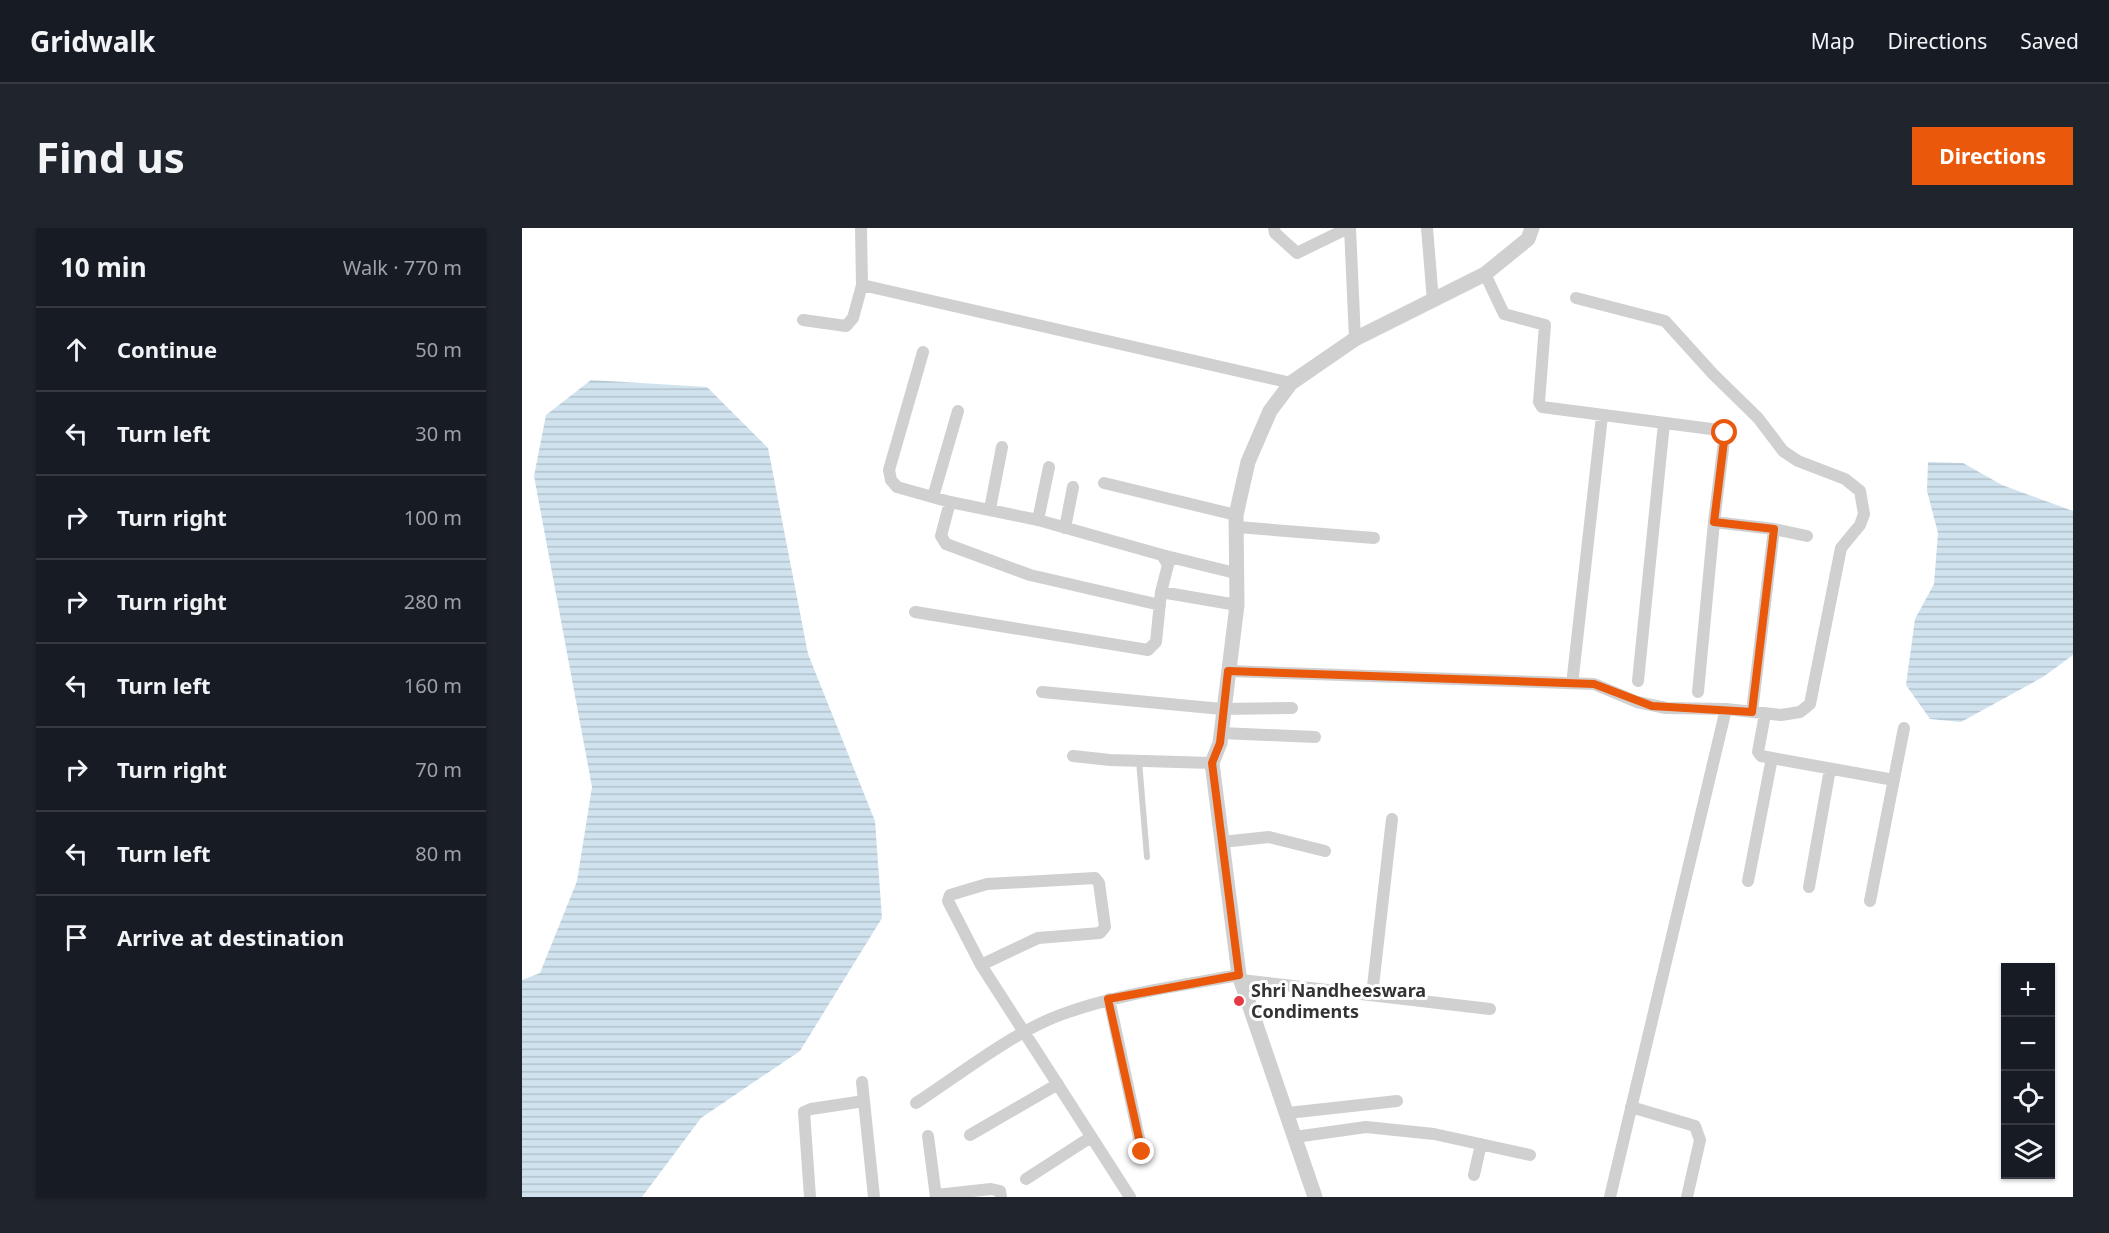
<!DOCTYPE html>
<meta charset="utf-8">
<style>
:root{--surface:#171b24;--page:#20242c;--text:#f1f3f6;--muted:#9ea1a6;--line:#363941;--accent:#ea580c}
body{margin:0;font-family:"Noto Sans",sans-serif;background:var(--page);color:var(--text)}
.controls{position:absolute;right:18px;bottom:18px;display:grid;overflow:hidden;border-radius:0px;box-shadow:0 2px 4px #0004}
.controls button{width:54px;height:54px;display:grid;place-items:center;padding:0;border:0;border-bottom:2px solid var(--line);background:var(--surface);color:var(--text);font:30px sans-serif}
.stop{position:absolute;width:18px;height:18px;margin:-14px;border:4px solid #ea580c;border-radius:50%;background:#fff}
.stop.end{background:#ea580c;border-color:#fff;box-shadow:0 2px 6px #0008}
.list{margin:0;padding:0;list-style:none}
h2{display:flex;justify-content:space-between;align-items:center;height:78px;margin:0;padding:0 24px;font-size:26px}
h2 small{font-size:20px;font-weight:400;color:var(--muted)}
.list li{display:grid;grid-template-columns:39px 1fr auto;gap:18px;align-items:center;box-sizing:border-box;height:84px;padding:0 24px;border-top:2px solid var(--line)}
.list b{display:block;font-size:22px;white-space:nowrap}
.list em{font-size:20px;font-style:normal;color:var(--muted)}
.icon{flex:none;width:33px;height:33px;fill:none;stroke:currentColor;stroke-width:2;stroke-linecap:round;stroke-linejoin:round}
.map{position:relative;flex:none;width:1551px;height:969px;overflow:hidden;border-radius:0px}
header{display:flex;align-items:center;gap:36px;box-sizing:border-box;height:84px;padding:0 30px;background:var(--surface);border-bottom:2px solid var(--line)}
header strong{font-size:28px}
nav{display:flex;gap:33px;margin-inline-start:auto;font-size:21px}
.intro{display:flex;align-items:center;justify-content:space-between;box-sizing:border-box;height:144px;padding:0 36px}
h1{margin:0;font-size:42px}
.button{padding:15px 27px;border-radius:0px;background:var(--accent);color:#fff;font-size:21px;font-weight:700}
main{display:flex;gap:36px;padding:0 36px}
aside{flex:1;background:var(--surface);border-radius:0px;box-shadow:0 2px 4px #0004}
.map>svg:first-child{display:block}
</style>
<header>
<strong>Gridwalk</strong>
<nav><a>Map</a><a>Directions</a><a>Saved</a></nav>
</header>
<div class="intro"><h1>Find us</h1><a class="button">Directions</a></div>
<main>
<aside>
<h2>10 min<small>Walk · 770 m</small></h2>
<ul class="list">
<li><svg class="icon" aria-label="ahead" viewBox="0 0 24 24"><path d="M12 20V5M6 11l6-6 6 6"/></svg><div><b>Continue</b></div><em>50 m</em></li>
<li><svg class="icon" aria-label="left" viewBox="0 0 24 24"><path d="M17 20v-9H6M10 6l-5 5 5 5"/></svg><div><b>Turn left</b></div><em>30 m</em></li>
<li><svg class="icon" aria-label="right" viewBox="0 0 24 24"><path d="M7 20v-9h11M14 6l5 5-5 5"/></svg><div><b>Turn right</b></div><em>100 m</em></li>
<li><svg class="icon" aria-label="right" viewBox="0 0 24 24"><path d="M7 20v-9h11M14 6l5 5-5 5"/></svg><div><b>Turn right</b></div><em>280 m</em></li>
<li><svg class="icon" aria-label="left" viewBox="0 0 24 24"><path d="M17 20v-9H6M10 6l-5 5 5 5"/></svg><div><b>Turn left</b></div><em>160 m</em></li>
<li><svg class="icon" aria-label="right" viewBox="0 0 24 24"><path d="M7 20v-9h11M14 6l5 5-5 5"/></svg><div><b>Turn right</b></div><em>70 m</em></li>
<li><svg class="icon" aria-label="left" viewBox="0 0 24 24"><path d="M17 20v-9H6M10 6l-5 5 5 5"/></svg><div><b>Turn left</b></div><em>80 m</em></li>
<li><svg class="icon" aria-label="arrive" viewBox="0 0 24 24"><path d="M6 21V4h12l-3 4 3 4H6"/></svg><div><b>Arrive at destination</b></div></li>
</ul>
</aside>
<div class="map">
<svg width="1551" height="969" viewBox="0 0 1551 969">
<defs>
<pattern id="water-rules" width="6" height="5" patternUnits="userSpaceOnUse" patternTransform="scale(1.5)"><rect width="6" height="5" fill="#cfe2ee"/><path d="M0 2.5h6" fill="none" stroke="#b2c2cd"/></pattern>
</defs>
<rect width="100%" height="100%" fill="#fff"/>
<!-- water -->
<path fill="url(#water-rules)" d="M69,152l116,7 61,61 40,206 67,167 7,97 -82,133 -99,67 -59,79h-120v-217l18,-7 37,-92 15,-94 -58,-311 12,-61z
M1406,234l35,1 39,22 71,26v144l-30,22 -82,45 -31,-3 -24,-34 9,-66 19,-35 4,-51 -11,-42z"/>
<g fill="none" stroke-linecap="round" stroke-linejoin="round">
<!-- service -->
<path stroke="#d0d0d0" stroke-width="6" d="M617,533l8,96"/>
<!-- minor -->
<path stroke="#d0d0d0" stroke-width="12" d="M339,0l1,57 429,98
M752,0l1,5 22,20 51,-25
M828,0l5,111
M905,0l6,73
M963,46l19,40 41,11 -6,77 3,5 177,23 6,3 -11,89 60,7 -22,183
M281,92l43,6 7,-8 9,-33
M582,255l132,32
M411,269l25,-86
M428,274l-9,34 5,8 84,31 130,30
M468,281l12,-62
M516,292l11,-53
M715,299l137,11
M543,300l8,-41
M1252,301l33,7
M640,327l73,18
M639,364l76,13
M393,384l233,38 8,-8 5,-50 7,-27 -6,-10 -124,-35 -88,-18 -53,-15 -6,-7 -2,-10 34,-118
M706,443l366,13 43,18 29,6 60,1 55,6 19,-3 10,-8 31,-156 19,-23 4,-11 -4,-23 -15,-12 -47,-18 -15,-10 -25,-33 -45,-44 -48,-53 -89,-23
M1051,448l29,-260
M1116,453l26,-258
M520,464l180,17 70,-1
M1176,464l16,-170
M1243,486l-7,38 3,4 133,24
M699,505l94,4
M551,528l37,4 102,3
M700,614l47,-5 56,14
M1226,653l24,-123
M1287,659l21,-118
M1348,673l34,-173
M459,737l57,-27 62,-5 5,-6 -6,-44 -4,-5 -108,6 -37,11 -2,6 33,64 149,232
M719,752l249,29
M850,767l20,-176
M587,771l33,153
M340,854l12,115
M394,875c43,-28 96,-70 144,-88 57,-21 119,-29 179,-40
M1109,879l64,19 5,14 -13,57
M766,885l109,-12
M448,907l88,-51
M406,908l8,61
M773,909l71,-10 68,7 96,21
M952,947l7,-31
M504,951l65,-42
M414,967l55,-6 9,2 1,6
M288,969l-6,-85 7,-3 53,-8
M1088,969l116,-488"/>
<!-- tertiary -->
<path stroke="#d0d0d0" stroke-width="15" d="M793,969l-76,-222 -27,-212 8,-20 17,-138 -1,-90 12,-53 22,-51 21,-28 64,-44 130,-65 43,-35 4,-11"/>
</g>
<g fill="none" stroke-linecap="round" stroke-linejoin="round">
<!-- route -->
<path stroke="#ea580c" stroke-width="8" d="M620,924l-34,-153 131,-24 -27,-212 8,-20 8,-72 366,13 58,22 100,6 22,-183 -60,-7 11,-89"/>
</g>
<!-- markers -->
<circle fill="#e63946" stroke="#fff" stroke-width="2" cx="717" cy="773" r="6"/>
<g text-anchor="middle" stroke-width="6" stroke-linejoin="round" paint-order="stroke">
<!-- poi labels -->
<g font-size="18" font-weight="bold" fill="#333" stroke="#fff" text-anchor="start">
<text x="729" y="769">Shri Nandheeswara<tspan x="729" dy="21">Condiments</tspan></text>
</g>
</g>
</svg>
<div class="controls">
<button>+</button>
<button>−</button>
<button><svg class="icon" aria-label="locate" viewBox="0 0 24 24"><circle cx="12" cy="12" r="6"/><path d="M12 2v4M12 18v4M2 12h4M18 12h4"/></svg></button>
<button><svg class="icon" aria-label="layers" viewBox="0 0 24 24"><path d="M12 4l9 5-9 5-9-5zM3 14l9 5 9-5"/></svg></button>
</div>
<div class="stop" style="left:1203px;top:205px"></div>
<div class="stop end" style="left:620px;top:924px"></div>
</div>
</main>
